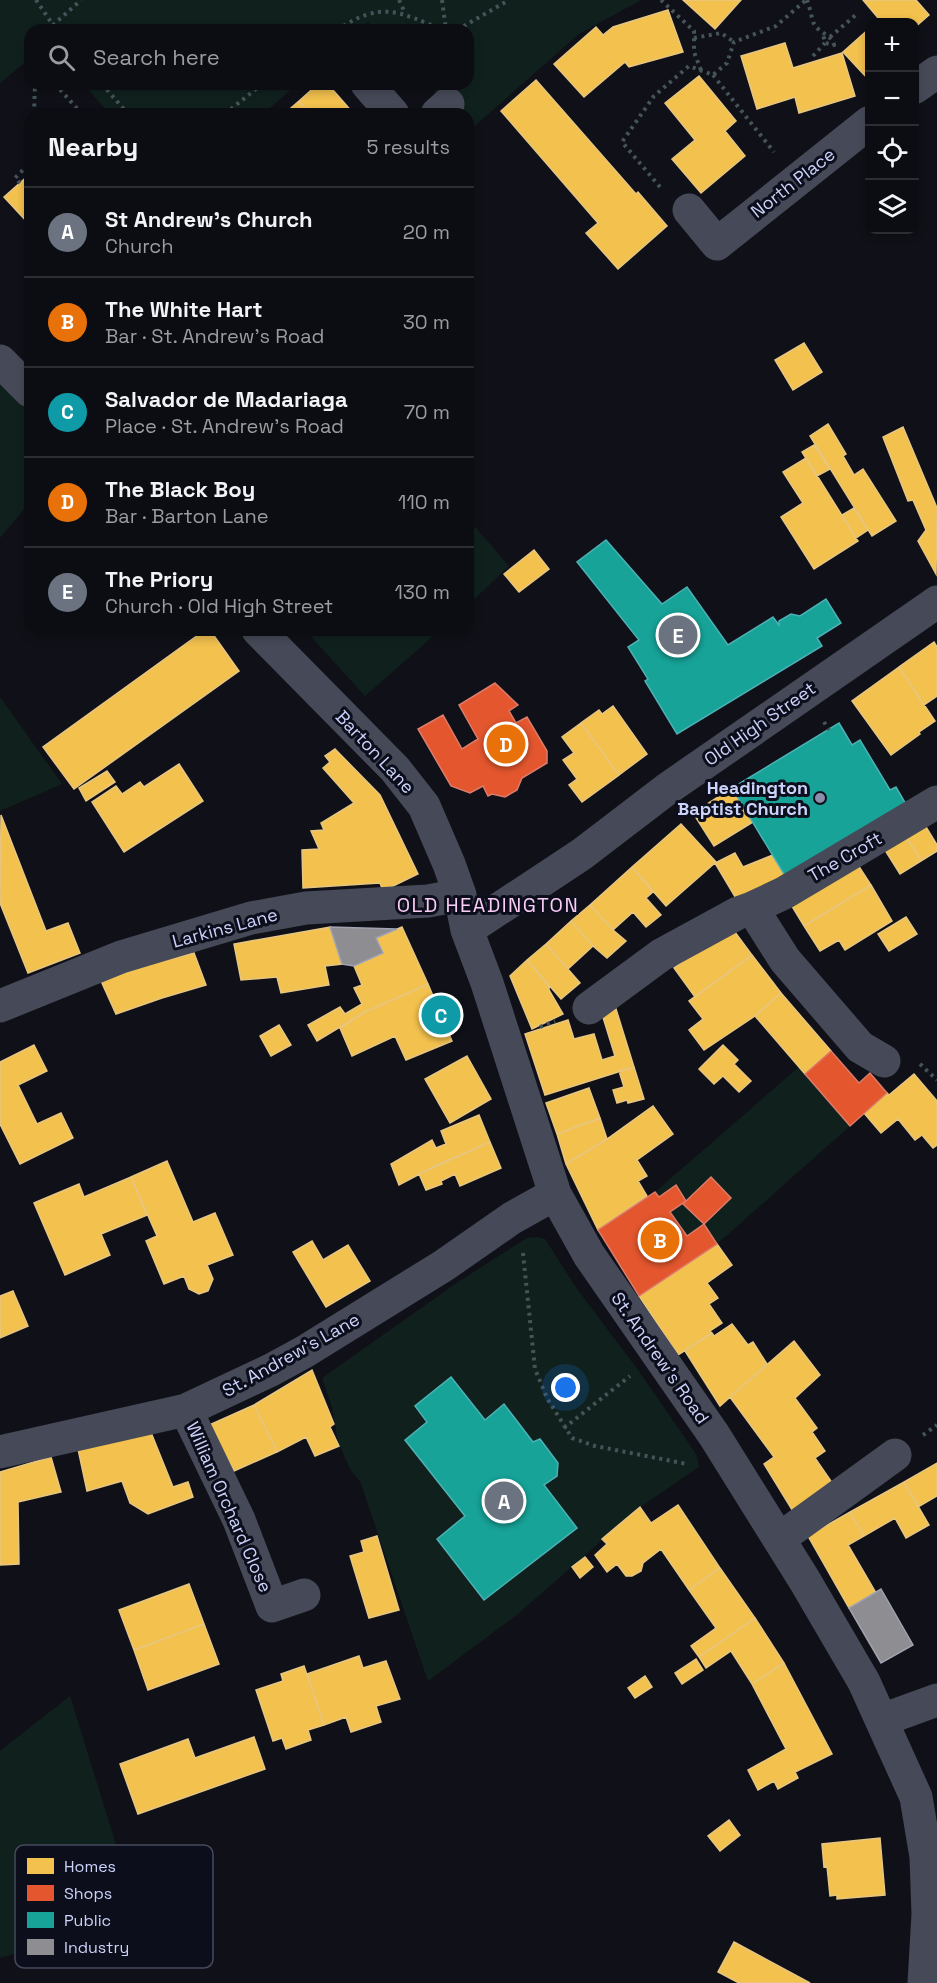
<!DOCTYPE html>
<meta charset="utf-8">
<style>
:root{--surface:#0c0d12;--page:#1a1b20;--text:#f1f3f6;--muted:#9a9c9f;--line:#2c2d32;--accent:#8a8fab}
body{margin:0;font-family:"Space Grotesk",sans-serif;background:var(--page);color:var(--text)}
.controls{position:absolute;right:18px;top:18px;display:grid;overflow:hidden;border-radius:12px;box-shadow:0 3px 9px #0003}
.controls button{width:54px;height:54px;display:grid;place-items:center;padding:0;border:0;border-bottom:2px solid var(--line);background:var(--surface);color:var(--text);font:30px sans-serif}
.you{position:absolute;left:566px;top:1388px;width:21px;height:21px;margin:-15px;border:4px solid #fff;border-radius:50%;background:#1a73e8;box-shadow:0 0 0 9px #1a73e833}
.badge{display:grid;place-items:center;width:39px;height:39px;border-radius:50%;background:var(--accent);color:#fff;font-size:20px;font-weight:700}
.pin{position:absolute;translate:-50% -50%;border:3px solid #fff;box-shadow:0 2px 6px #0006}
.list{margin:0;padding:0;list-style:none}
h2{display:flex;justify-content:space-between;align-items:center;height:78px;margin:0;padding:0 24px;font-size:26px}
h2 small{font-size:20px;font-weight:400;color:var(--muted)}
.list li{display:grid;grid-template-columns:39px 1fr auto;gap:18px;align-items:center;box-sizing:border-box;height:90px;padding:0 24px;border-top:2px solid var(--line)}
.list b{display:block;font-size:22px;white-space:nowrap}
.list p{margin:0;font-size:20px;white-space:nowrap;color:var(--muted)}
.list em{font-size:20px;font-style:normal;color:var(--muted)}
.icon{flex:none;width:33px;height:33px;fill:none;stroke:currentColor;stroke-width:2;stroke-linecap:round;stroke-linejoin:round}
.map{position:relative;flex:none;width:937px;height:1983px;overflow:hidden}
.search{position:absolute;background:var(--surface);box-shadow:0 3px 9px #0003;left:24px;top:24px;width:450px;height:66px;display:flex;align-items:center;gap:15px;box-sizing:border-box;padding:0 21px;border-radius:18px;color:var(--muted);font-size:22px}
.panel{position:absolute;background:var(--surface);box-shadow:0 3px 9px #0003;left:24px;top:108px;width:450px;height:528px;border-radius:18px}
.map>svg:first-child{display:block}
</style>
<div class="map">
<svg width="937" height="1983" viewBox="0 0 937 1983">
<rect width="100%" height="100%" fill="#101118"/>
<!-- green -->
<path fill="#10211d" d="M0,0h641l-62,34 -109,96 -2,-3v-13h-11l-29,-30h40v-54h-92l-8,-8 -9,8h-329v28l-30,25z
M83,84h214l-34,30h-153z
M0,382l30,32v88l-30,36z
M468,519l41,47 -41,39z
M305,630h135l-75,66z
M0,697l62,87 -62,27z
M799,1067l51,59 -133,118 -13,-19 -17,11 -17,-24 16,-11 -10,-16 -17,12 -4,-5z
M538,1237l7,2 32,50 61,81 58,84 3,13 -59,40 -121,106 -91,68 -68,-200 -9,-10 -13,-29 -6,-35 -10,-29 139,-98 66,-42z
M70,1696l68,220 -138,42v-207z"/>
<!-- homes -->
<path fill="#f2c14e" stroke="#e6c682" stroke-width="1.5" d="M683,0h58l-26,29z
M863,0h53l13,15 -15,13v-6h-38l3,-3z
M668,10l15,42 -54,15 -4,-5 -41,35 -30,-33 42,-37 7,8 10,-8z
M870,28v53l-27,-29z
M785,43l8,25 49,-15 13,43 -56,17 -4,-16 -38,12 -16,-53z
M699,76l37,45 -11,10 20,25 -44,37 -29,-34 23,-19 -30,-37z
M536,80l100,114 2,-2 29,34 -49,43 -32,-36 12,-10 -97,-112z
M318,84h18l2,2 -5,4 21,24h-44l-11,-13z
M299,101l11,13h-26z
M30,174v51l-26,-28z
M804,343l18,29 -29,18 -18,-30z
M828,424l18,30 -3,2 11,19 9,-6 33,52 -24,15 -62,-100z
M903,427l34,81 -1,66 -18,-33 8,-11 -13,-30 -5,1 -25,-64z
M814,445l16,24 -13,7 -15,-24z
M806,458l52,83 -44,28 -33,-52 22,-14 -20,-31z
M854,508l14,22 -12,8 -14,-23z
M534,550l15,19 -30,23 -15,-18z
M205,630h5l29,41 -165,118 -31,-42z
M934,642l3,5v49l-13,9 -25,-38z
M899,667l36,54 -16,11 1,2 -29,21 -39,-54z
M613,706l34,48 -28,21 -38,-52 18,-13 3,4z
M581,723l38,52 -37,27 -13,-17 8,-6 -14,-19 11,-7 -12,-16z
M335,749l45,46 38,79 -35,17 -3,-8 -77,5 -1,-38 17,-1 -8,-18 13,-1 -3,-7 33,-20 -31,-35 7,-6 -5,-6z
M179,764l24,37 -79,51 -32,-50 24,-16 6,8 18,-12 4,5z
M107,771l8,11 -29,19 -7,-13z
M732,788l21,34 -39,24 -21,-33z
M1,815l45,116 22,-8 12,30 -52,20 -28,-70z
M923,822l14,23v6l-16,10 -17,-28z
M681,824l35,38 -50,44 -34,-39z
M904,833l17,28 -21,13 -17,-27z
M735,853l8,14 30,-12 14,24 -50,21 -22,-37z
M856,862l15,23 -67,41 -14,-23z
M632,867l21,25 -7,6 15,17 -15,12 -13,-15 -20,18 -23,-25z
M871,885l21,36 -47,29 -6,-10 -19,11 -16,-25z
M590,905l23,25 13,11 -19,17 -14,-12 -22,-25z
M906,917l11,17 -28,17 -11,-17z
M726,920l26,35 -57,42 -21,-29 12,-9z
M571,921l22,25 -25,23 -22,-25z
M330,927l12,37 -17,2 4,19 -48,8 -4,-16 -36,3 -7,-36z
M402,927l26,57 -63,28 -48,29 -9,-16 32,-18 5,7 17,-10 -8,-16 8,-3 -8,-19 29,-13 -7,-15z
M546,944l34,39 -19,16 -34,-39z
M194,953l12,32 -44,13 -46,16 -15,-33 49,-17z
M752,955l29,38 -26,23 -51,34 -15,-20 14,-11 -14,-18z
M527,960l22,26v4l14,24 -31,15 -22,-53z
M428,984l24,57 -46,19 -11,-24 -43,20 -12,-28 25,-16z
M781,993l50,58 -26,23 -50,-58z
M616,1009l18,58 -89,28 -20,-61 43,-14 6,19 20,-5 8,26 13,-4 -13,-42z
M279,1025l12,20 -20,11 -11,-20z
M34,1045l13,26 -29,14 19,39 24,-11 12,25 -53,26 -20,-40v-62z
M723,1045l15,15 -4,4 17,17 -12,11 -16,-16 -9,8 -15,-15z
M467,1056l24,43 -41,24 -25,-44z
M634,1067l10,32 -16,4 -1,-3 -10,3 -4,-13 11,-3 -5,-16z
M914,1074l23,27v44l-4,3 -11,-13 -7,5 -17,-21 -17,14 -17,-20 23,-20 2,2z
M589,1088l11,30 -43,16 -11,-31z
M653,1106l20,28 -36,26 10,16 -9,5 9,15 -49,34 -32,-66 41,-25z
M479,1115l11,27 -57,25 -34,18 -8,-21 41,-24 4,8 10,-4 -5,-13z
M600,1118l7,21 -41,25 -9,-30z
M490,1142l11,26 -41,18 -5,-12 -14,7 1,3 -16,6 -7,-16z
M167,1161l26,61 22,-9 18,42 -26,10 6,14 -5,12 -9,3 -10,-5 -5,-13 -20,8 -18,-43 11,-5 -26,-59z
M131,1177l16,38 -46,19 9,21 -45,20 -31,-72 45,-19 5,13z
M312,1241l11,19 25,-15 22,36 -44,26 -33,-55z
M717,1244l15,21 -25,18 11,15 -9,6 13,19 -12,8 2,2 -34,22 -39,-59z
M13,1291l15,35 -28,12v-42z
M732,1324l16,21 5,-3 14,22 -47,42 -35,-55 27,-18 2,3z
M794,1341l26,34 -25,23 22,30 -5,4 13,19 -10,7 18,26 -39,29 -30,-49 10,-7 -44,-60z
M312,1370l22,54 -4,3 9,19 -24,10 -9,-19 -29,15 -23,-47z
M254,1405l23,47 -43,19 -25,-46z
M150,1430l23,57 15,-5 5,15 -45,17 -18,-11 -8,-22 -35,10 -9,-42z
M51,1457l10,35 -43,10 1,62 -19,1v-93z
M937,1463v33l-19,11 -14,-25z
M904,1482l25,43 -23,13 -11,-20 -31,18 -14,-24z
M678,1505l42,63 -31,22 -28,-41 -18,14 -2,8 -9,5h-6l-9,-12 -10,8 -12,-17 12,-11 -5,-5 38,-32 11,16z
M850,1512l14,24 -16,9 28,48 -27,15 -41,-72z
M377,1536l22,74 -30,8 -19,-62 14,-4 -3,-11z
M585,1557l8,10 -13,11 -8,-11z
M720,1568l35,50 -56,39 -8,-11 25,-18 -27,-38z
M189,1584l15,40 -70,26 -15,-40z
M755,1618l29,45 -32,21 -21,-33 -25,17 -7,-11z
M204,1624l15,40 -71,26 -14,-40z
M359,1656l4,12 23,-7 14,38 -24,7 5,16 -30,10 -5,-15 -22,8 -17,-51z
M696,1659l7,11 -21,14 -7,-11z
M784,1663l48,91 -37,18 3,6 -20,11 -4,-8 -16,9 -10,-20 38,-21 -34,-65z
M304,1666l20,59 -16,5 3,10 -25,9 -4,-11 -9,3 -17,-51 27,-9 -2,-7z
M645,1676l7,11 -17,11 -7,-10z
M254,1737l11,32 -127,45 -18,-50 68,-25 7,19z
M729,1820l11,15 -20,16 -12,-15z
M880,1838l5,57 -48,4v-4l-7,1 -3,-30 -3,1 -2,-23z
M734,1942l76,41h-71l-21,-11z"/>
<!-- shops -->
<path fill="#e4572e" stroke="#dc7c6b" stroke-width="1.5" d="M495,683l23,22 -9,6 7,12 11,-6 20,34v12l-25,15 -5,12 -12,7 -13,-3 -4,2 -5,-10 -13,7 -19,-7 -33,-57 25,-14 19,34 16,-10 -19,-34z
M831,1051l28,32 11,-10 17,20 -37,33 -45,-52z
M711,1177l20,21 -27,26 -21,-20z
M676,1185l10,16 -16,11 17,24 17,-12 13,20 -78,52 -41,-66 57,-38 4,5z"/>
<!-- public -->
<path fill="#17a398" stroke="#4db1b5" stroke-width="1.5" d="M606,540l56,64 25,-17 41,58 45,-28 6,8v-4l12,-7 9,2 26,-17 15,24 -24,15 5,8 -145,88 -32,-53 3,-2 -20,-32 11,-7 -62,-78z
M839,723l13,22 8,-5 30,50 6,-3 11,19 -120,73 -55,-91z
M451,1377l34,43 19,-16 29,38 7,-3 18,24 -1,13 -13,9 33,43 -93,72 -47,-61 28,-23 -60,-76 22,-18 -12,-16z"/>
<!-- industry -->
<path fill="#8d8d92" stroke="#a0a2b1" stroke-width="1.5" d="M330,927l67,2 -21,9 7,15 -29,13 -12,-2z
M881,1589l32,56 -32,18 -32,-55z"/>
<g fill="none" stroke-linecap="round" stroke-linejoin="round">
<!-- path -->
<path stroke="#455459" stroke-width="4" stroke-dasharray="3 4.5" stroke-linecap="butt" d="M36,0l17,25 28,-25
M399,0l6,13
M442,0l4,30
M661,0l33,31v21l7,18
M807,0c3,7 4,17 7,24 5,9 18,11 20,21l-9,-2 -2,-9
M48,30l5,-5 4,5
M337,30c45,-30 61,-18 107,0
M449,30l15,-4 45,-26
M830,37l27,-23
M694,38l27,-5 13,9
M30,47l-5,5 5,5
M813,56l12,-13
M713,75l61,77
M55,84l27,30
M102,84l26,30
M34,114l1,-30
M225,114l37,-30
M20,183l-5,-5 15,-15
M660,187l-38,-45 32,-46 35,-30 24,9 14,-12 7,-21 42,-16 30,-26
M824,722l5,8
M540,1027l15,-6
M920,1064l17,16
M523,1253l12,116 12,29 25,40 23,8 92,18
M564,1428l66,-52
M923,1435l14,-10"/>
<!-- minor -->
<path stroke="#464a58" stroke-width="33" d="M367,84l26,30
M914,88l23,-16
M437,114l11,-10
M689,210l28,34 153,-122
M0,361l30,30
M258,630l137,139 29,37 25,58 11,31 7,35 20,53 68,211 34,61 125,180 91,146 59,101 52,115 10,60 2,57 -4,69
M467,930l115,-76 85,-65 270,-187
M0,1006l121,-49 130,-39 55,-10 122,-7 32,-6
M589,1008l72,-53 77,-42 14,-5
M884,1061l-24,-14 -75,-87 -33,-52 32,-15 153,-91
M186,1410l53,110 33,86 32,-11
M0,1452l186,-42 85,-40 33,-18 139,-86 69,-48 43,-24
M779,1539l116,-84
M882,1720l55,-20"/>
</g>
<!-- markers -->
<circle fill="#8a8fab" stroke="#0d0e1b" stroke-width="2" cx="820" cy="798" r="6"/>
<g text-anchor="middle" stroke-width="6" stroke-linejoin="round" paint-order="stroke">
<!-- street labels -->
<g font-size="18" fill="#cbd3fa" stroke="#0d0e1b">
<text transform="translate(793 183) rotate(-38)" y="6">North Place</text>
<text transform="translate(760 724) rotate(-35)" y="6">Old High Street</text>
<text transform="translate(375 752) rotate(47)" y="6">Barton Lane</text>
<text transform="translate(845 857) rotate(-30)" y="6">The Croft</text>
<text transform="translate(225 928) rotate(-15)" y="6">Larkins Lane</text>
<text transform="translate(291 1355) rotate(-29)" y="6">St. Andrew's Lane</text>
<text transform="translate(660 1358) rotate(55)" y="6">St. Andrew's Road</text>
<text transform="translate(229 1507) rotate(66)" y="6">William Orchard Close</text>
</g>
<!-- poi labels -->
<g font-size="18" font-weight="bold" fill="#cbd3fa" stroke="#0d0e1b" text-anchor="end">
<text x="808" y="794">Headington<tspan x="808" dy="21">Baptist Church</tspan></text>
</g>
<!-- neighbourhood labels -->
<g font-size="20" letter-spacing="1.5" fill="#facdf6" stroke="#0d0e1b">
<text x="488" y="912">OLD HEADINGTON</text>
</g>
</g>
<!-- legend -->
<rect x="15" y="1845" width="198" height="123" rx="9" fill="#0d0e1b" stroke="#46495e" stroke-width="1.5"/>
<rect x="27" y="1858" width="27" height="16" fill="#f2c14e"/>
<rect x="27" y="1885" width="27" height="16" fill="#e4572e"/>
<rect x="27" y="1912" width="27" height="16" fill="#17a398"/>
<rect x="27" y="1939" width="27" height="16" fill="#8d8d92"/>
<g font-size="16" fill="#cbd3fa">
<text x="64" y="1872">Homes</text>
<text x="64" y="1899">Shops</text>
<text x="64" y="1926">Public</text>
<text x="64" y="1953">Industry</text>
</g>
</svg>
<div class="controls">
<button>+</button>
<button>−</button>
<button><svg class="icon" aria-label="locate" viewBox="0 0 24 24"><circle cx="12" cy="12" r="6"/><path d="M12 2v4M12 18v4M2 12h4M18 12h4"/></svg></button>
<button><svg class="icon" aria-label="layers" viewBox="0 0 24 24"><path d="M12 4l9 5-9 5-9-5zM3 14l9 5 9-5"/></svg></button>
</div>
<div class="you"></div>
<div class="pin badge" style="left:504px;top:1501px;background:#6b7280">A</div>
<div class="pin badge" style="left:660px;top:1240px;background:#e8710a">B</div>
<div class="pin badge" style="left:441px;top:1015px;background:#0f9aa8">C</div>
<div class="pin badge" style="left:506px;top:744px;background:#e8710a">D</div>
<div class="pin badge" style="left:678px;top:635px;background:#6b7280">E</div>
<div class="search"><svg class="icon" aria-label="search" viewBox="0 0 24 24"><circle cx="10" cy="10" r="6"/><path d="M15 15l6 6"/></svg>Search here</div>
<section class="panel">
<h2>Nearby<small>5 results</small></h2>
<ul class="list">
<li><span class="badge" style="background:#6b7280">A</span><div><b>St Andrew's Church</b><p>Church</p></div><em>20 m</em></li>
<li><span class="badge" style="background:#e8710a">B</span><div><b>The White Hart</b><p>Bar · St. Andrew's Road</p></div><em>30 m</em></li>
<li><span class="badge" style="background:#0f9aa8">C</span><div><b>Salvador de Madariaga</b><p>Place · St. Andrew's Road</p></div><em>70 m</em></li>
<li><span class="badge" style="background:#e8710a">D</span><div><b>The Black Boy</b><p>Bar · Barton Lane</p></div><em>110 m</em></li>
<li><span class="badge" style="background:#6b7280">E</span><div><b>The Priory</b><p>Church · Old High Street</p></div><em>130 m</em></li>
</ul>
</section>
</div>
